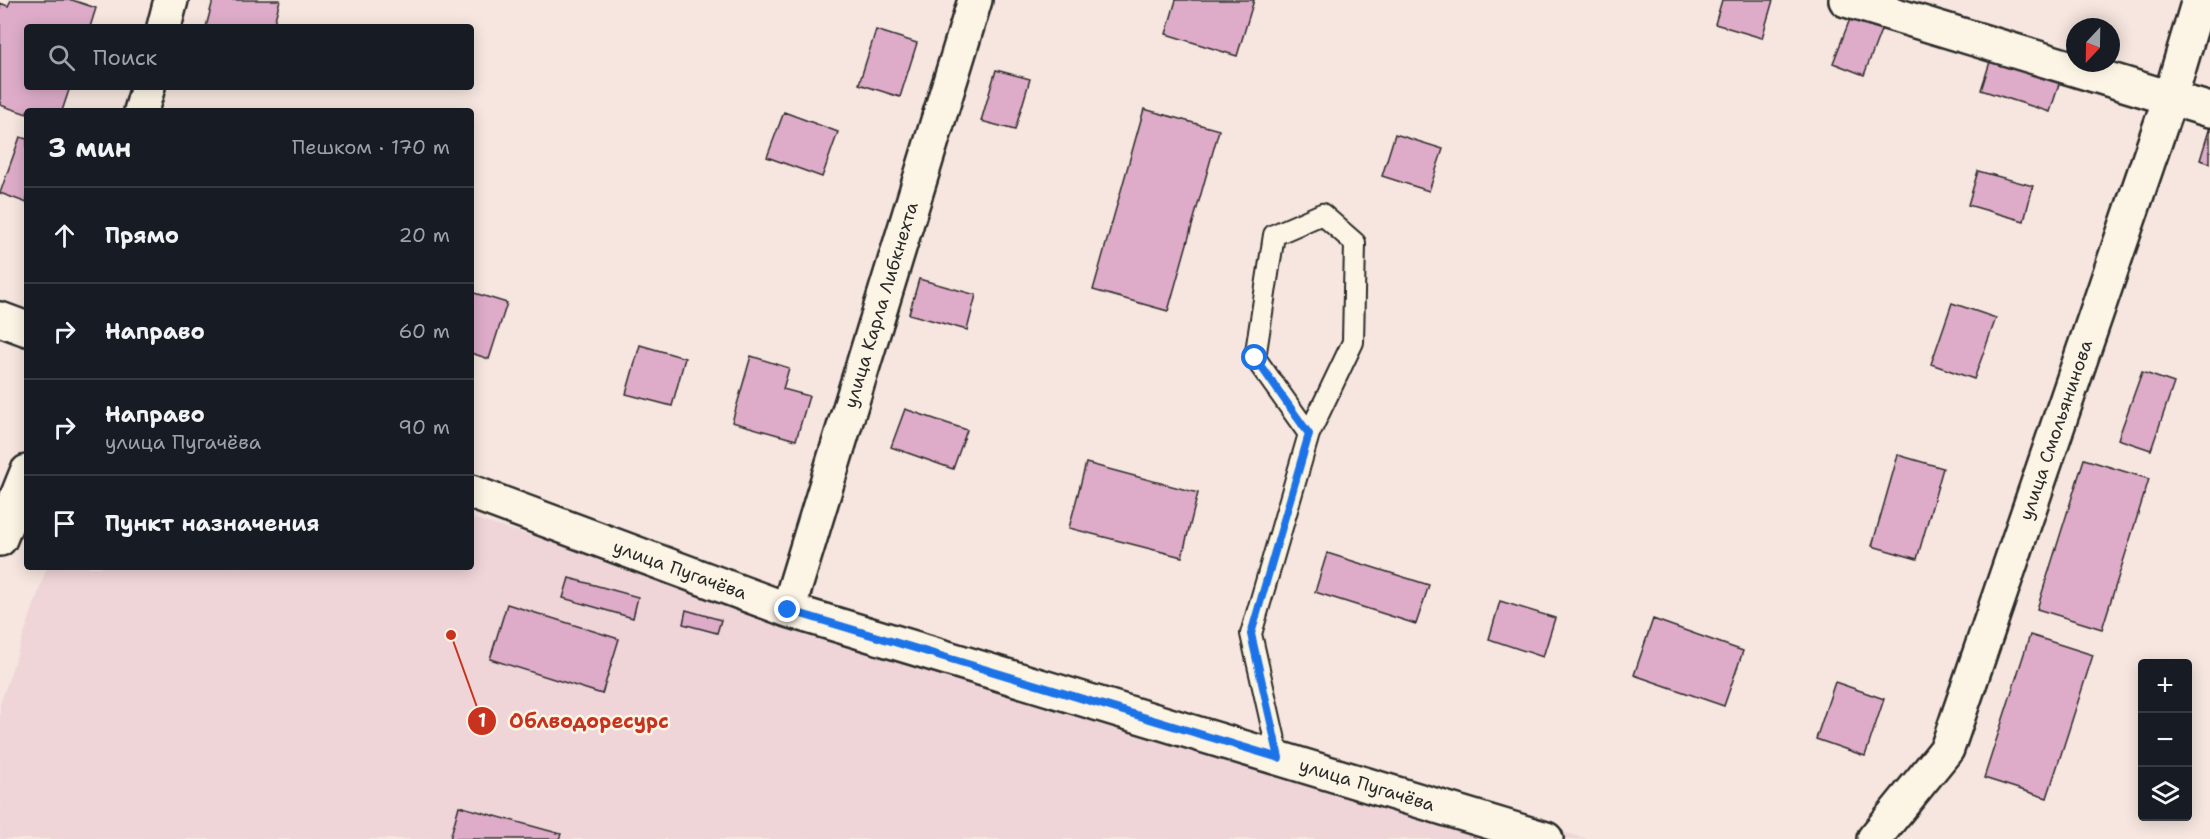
<!DOCTYPE html>
<html lang="ru">
<meta charset="utf-8">
<style>
:root{--surface:#171b24;--page:#242831;--text:#f1f3f6;--muted:#9ea1a6;--line:#363941}
body{margin:0;font-family:"Shantell Sans",sans-serif;background:var(--page);color:var(--text)}
.controls{position:absolute;right:18px;bottom:18px;display:grid;overflow:hidden;border-radius:6px;box-shadow:0 3px 15px #0003}
.controls button{width:54px;height:54px;display:grid;place-items:center;padding:0;border:0;border-bottom:2px solid var(--line);background:var(--surface);color:var(--text);font:30px sans-serif}
.compass{position:absolute;left:2066px;top:18px;width:54px;height:54px;border-radius:50%;background:var(--surface);box-shadow:0 3px 15px #0003;rotate:202deg}
.stop{position:absolute;width:18px;height:18px;margin:-14px;border:4px solid #1a73e8;border-radius:50%;background:#fff}
.stop.end{background:#1a73e8;border-color:#fff;box-shadow:0 2px 6px #0008}
.list{margin:0;padding:0;list-style:none}
h2{display:flex;justify-content:space-between;align-items:center;height:78px;margin:0;padding:0 24px;font-size:26px}
h2 small{font-size:20px;font-weight:400;color:var(--muted)}
.list li{display:grid;grid-template-columns:39px 1fr auto;gap:18px;align-items:center;box-sizing:border-box;height:96px;padding:0 24px;border-top:2px solid var(--line)}
.list b{display:block;font-size:22px;white-space:nowrap}
.list p{margin:0;font-size:20px;white-space:nowrap;color:var(--muted)}
.list em{font-size:20px;font-style:normal;color:var(--muted)}
.icon{flex:none;width:33px;height:33px;fill:none;stroke:currentColor;stroke-width:2;stroke-linecap:round;stroke-linejoin:round}
.map{position:relative;flex:none;width:2210px;height:839px;overflow:hidden}
.search{position:absolute;background:var(--surface);box-shadow:0 3px 15px #0003;left:24px;top:24px;width:450px;height:66px;display:flex;align-items:center;gap:15px;box-sizing:border-box;padding:0 21px;border-radius:6px;color:var(--muted);font-size:22px}
.panel{position:absolute;background:var(--surface);box-shadow:0 3px 15px #0003;left:24px;top:108px;width:450px;height:462px;border-radius:6px}
.map>svg:first-child{display:block}
</style>
<div class="map">
<svg width="2210" height="839" viewBox="0 0 2210 839">
<rect width="100%" height="100%" fill="#f6e6df"/>
<filter id="ink" filterUnits="userSpaceOnUse"><feTurbulence type="fractalNoise" baseFrequency=".0167" numOctaves="2"/><feDisplacementMap in="SourceGraphic" scale="12" xChannelSelector="R" yChannelSelector="G"/><feConvolveMatrix kernelMatrix="1 2 1 2 8 2 1 2 1" color-interpolation-filters="sRGB"/></filter>
<g filter="url(#ink)">
<!-- built -->
<path fill="#efd5d8" d="M471,518l1116,321h-1587v-135l47,-137h424z"/>
<!-- building -->
<path fill="#deacc9" stroke="#2b2b2b" stroke-width="1.5" d="M11,0h61l24,8 -6,19h-63v60h43l-8,24h-35v3l-27,-9v-102l8,3z
M213,0h67l-7,27h-67z
M1176,0h78l-17,56 -71,-22z
M1722,0h51l-11,38 -47,-14z
M1855,6l31,11 -22,58 -31,-12z
M876,30l41,13 -17,54 -41,-13z
M1996,43l69,22 -15,47 -69,-22z
M996,70l34,9 -15,51 -34,-9z
M1144,109l75,21 -51,181 -75,-21z
M784,112l54,20 -16,45 -55,-20z
M2210,127v36l-10,-3z
M1395,134l48,15 -14,42 -47,-15z
M20,137l7,2v64l-27,-10z
M1978,171l55,15 -9,35 -56,-16z
M919,279l57,16 -9,35 -58,-16z
M471,292l36,11 -18,56 -18,-6z
M1952,303l44,15 -22,61 -43,-15z
M640,345l45,13 -13,48 -46,-12z
M751,356l38,12 -6,21 26,7 -13,44 -64,-18z
M2142,372l32,11 -23,67 -33,-11z
M905,409l62,21 -14,39 -62,-22z
M1898,455l45,13 -26,91 -45,-13z
M2084,459l65,20 -47,150 -65,-20z
M1086,463l112,30 -16,64 -113,-29z
M1327,553l102,32 -13,39 -101,-32z
M569,578l69,19 -5,21 -70,-20z
M1500,601l55,17 -12,39 -54,-18z
M507,604l112,35 -17,55 -112,-35z
M686,610l35,10 -4,13 -34,-9z
M1653,619l90,32 -19,55 -90,-31z
M2030,635l63,20 -46,143 -63,-20z
M1835,682l49,17 -19,57 -49,-17z
M459,806l102,28 -2,5h-109z"/>
<g fill="none" stroke-linecap="round" stroke-linejoin="round">
<defs>
<path id="service" d="M1279,758l-28,-124 58,-200 44,-92 2,-99 -33,-29 -48,21 -19,123 54,76"/>
<path id="minor" d="M1846,0l364,110
M0,319l27,10
M471,492l317,118 758,229
M788,610l187,-610
M1874,839l73,-90 223,-651 29,-98"/>
<path id="tertiary" d="M164,27l7,-27
M141,111l7,-24
M0,539l27,-67"/>
</defs>
<!-- service casing -->
<use href="#service" stroke="#2b2b2b" stroke-width="24"/>
<!-- minor casing -->
<use href="#minor" stroke="#2b2b2b" stroke-width="38"/>
<!-- tertiary casing -->
<use href="#tertiary" stroke="#2b2b2b" stroke-width="38"/>
<!-- service -->
<use href="#service" stroke="#fcf5e5" stroke-width="20"/>
<!-- minor -->
<use href="#minor" stroke="#fcf5e5" stroke-width="33"/>
<!-- tertiary -->
<use href="#tertiary" stroke="#fcf5e5" stroke-width="33"/>
</g>
</g>
<g fill="none" stroke-linecap="round" stroke-linejoin="round" filter="url(#ink)">
<!-- route -->
<path stroke="#1a73e8" stroke-width="8" d="M788,610l491,148 -28,-124 58,-200 -54,-76"/>
</g>
<g text-anchor="middle" stroke-width="5" stroke-linejoin="round" paint-order="stroke">
<!-- street labels -->
<g font-size="18" fill="#2b2b2b" stroke="#fcf5e5">
<text transform="translate(881 305) rotate(-73)" y="6">улица Карла Либкнехта</text>
<text transform="translate(2056 430) rotate(-71)" y="6">улица Смольянинова</text>
<text transform="translate(680 570) rotate(20)" y="6">улица Пугачёва</text>
<text transform="translate(1367 785) rotate(17)" y="6">улица Пугачёва</text>
</g>
</g>
<!-- callouts -->
<path fill="none" stroke="#c8321e" stroke-width="2" d="M451 635L482 721"/>
<g fill="#c8321e" stroke="#fcf5e5" stroke-width="2">
<circle cx="451" cy="635" r="6"/>
<circle cx="482" cy="721" r="15"/>
</g>
<g font-size="18" text-anchor="middle" font-weight="bold" fill="#fff">
<text x="482" y="727">1</text>
</g>
<g font-size="20" text-anchor="middle" font-weight="bold" fill="#c8321e" stroke="#fcf5e5" stroke-width="5" stroke-linejoin="round" paint-order="stroke">
<text x="589" y="728">Облводоресурс</text>
</g>
</svg>
<div class="controls">
<button>+</button>
<button>−</button>
<button><svg class="icon" aria-label="layers" viewBox="0 0 24 24"><path d="M12 4l9 5-9 5-9-5zM3 14l9 5 9-5"/></svg></button>
</div>
<svg class="compass" viewBox="-18 -18 36 36"><path d="M0-13l5 13h-10z" fill="#e53935"/><path d="M0 13l5-13h-10z" fill="#9ea1a6"/></svg>
<div class="stop" style="left:1255px;top:358px"></div>
<div class="stop end" style="left:788px;top:610px"></div>
<div class="search"><svg class="icon" aria-label="search" viewBox="0 0 24 24"><circle cx="10" cy="10" r="6"/><path d="M15 15l6 6"/></svg>Поиск</div>
<section class="panel">
<h2>3 мин<small>Пешком · 170 m</small></h2>
<ul class="list">
<li><svg class="icon" aria-label="ahead" viewBox="0 0 24 24"><path d="M12 20V5M6 11l6-6 6 6"/></svg><div><b>Прямо</b></div><em>20 m</em></li>
<li><svg class="icon" aria-label="right" viewBox="0 0 24 24"><path d="M7 20v-9h11M14 6l5 5-5 5"/></svg><div><b>Направо</b></div><em>60 m</em></li>
<li><svg class="icon" aria-label="right" viewBox="0 0 24 24"><path d="M7 20v-9h11M14 6l5 5-5 5"/></svg><div><b>Направо</b><p>улица Пугачёва</p></div><em>90 m</em></li>
<li><svg class="icon" aria-label="arrive" viewBox="0 0 24 24"><path d="M6 21V4h12l-3 4 3 4H6"/></svg><div><b>Пункт назначения</b></div></li>
</ul>
</section>
</div>
